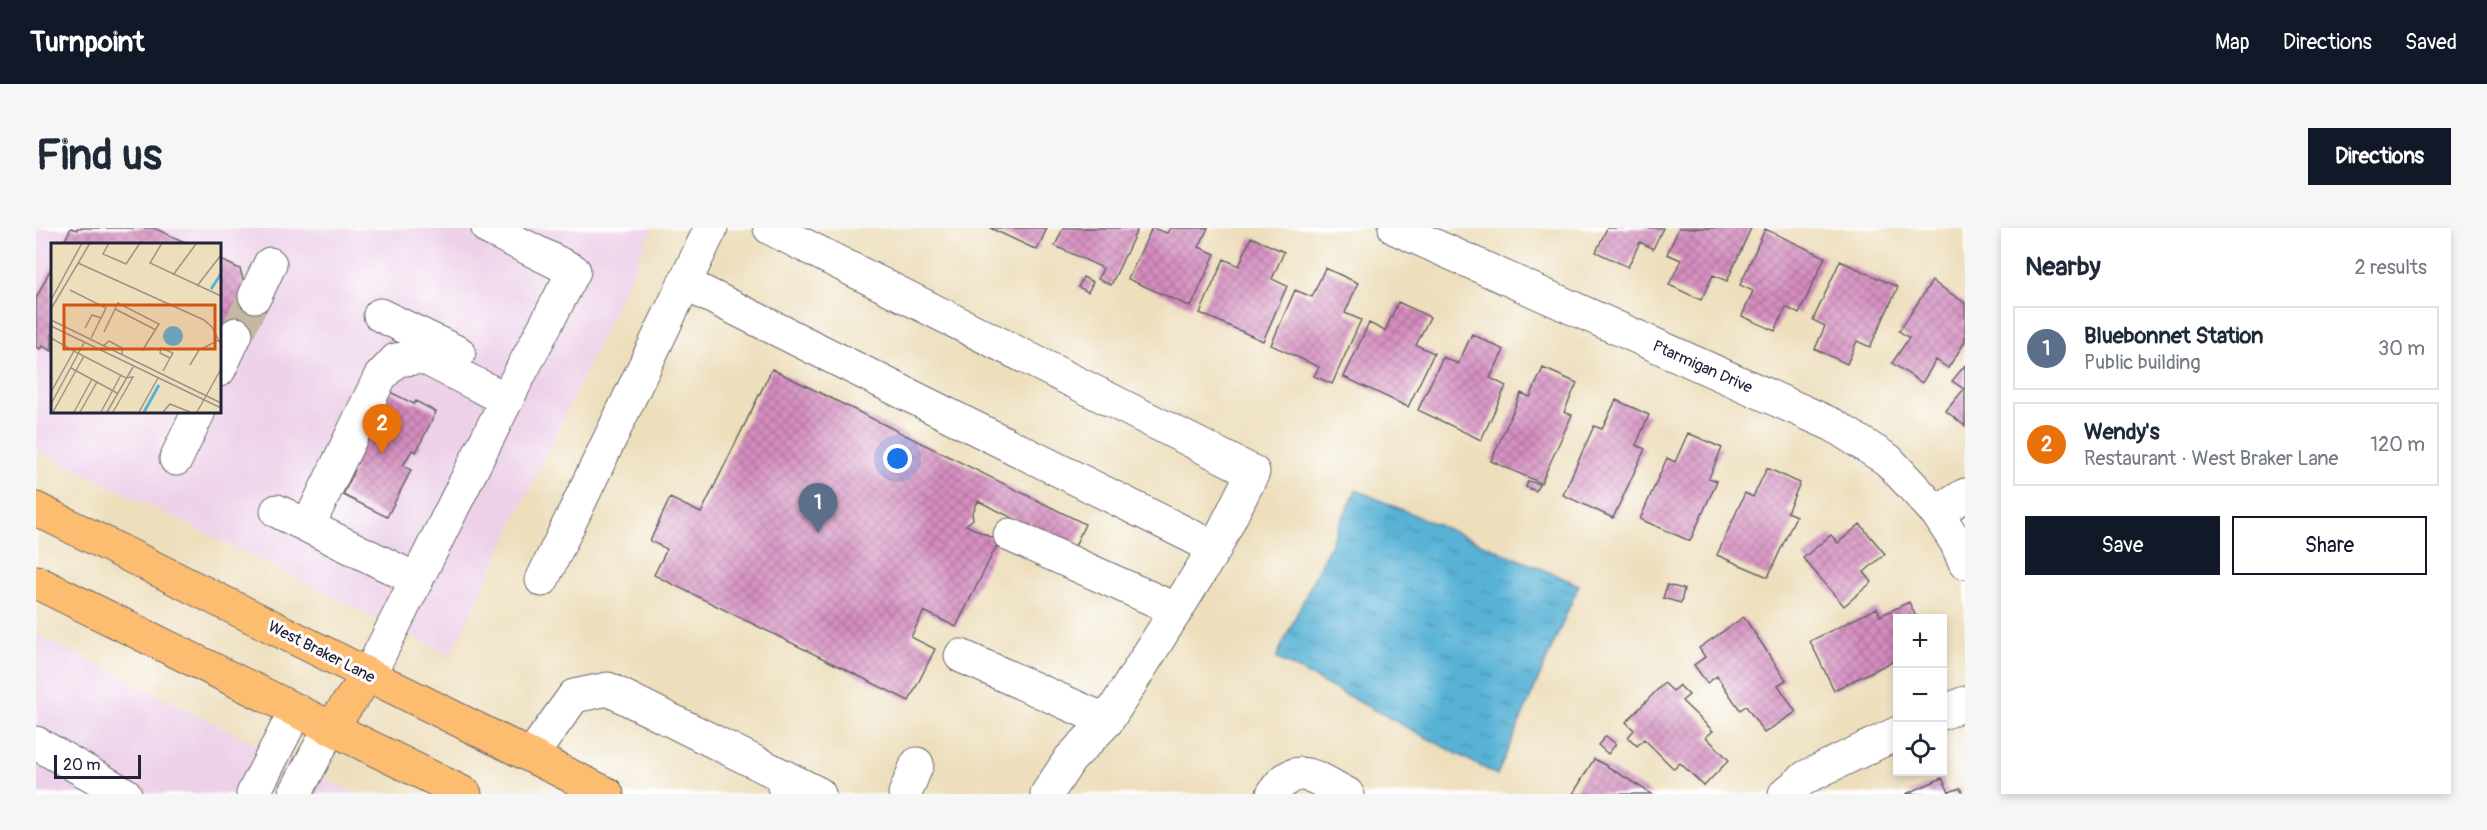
<!DOCTYPE html>
<meta charset="utf-8">
<style>
:root{--surface:#fff;--page:#f6f6f7;--text:#1f2937;--muted:#747a83;--line:#e0e1e3;--accent:#111827}
body{margin:0;font-family:Pangolin,sans-serif;background:var(--page);color:var(--text)}
.controls{position:absolute;right:18px;bottom:18px;display:grid;overflow:hidden;border-radius:0px;box-shadow:0 3px 9px #0003}
.controls button{width:54px;height:54px;display:grid;place-items:center;padding:0;border:0;border-bottom:2px solid var(--line);background:var(--surface);color:var(--text);font:30px sans-serif}
.scale{position:absolute;left:18px;bottom:15px;width:87px;box-sizing:border-box;padding-left:6px;border:3px solid #22223b;border-top:0;font-size:16px;line-height:21px;white-space:nowrap;color:#22223b;-webkit-text-stroke:4px #fff;paint-order:stroke}
.you{position:absolute;left:862px;top:231px;width:21px;height:21px;margin:-15px;border:4px solid #fff;border-radius:50%;background:#1a73e8;box-shadow:0 0 0 9px #1a73e833}
.badge{display:grid;place-items:center;width:39px;height:39px;border-radius:50%;background:var(--accent);color:#fff;font-size:20px;font-weight:700}
.pin{position:absolute;translate:-50% -50px;filter:drop-shadow(0 2px 3px #0008)}
.pin::after{content:'';position:absolute;top:32px;width:21px;height:18px;background:inherit;clip-path:polygon(0 0,100% 0,50% 100%)}
.list{margin:0;padding:0;list-style:none}
h2{display:flex;justify-content:space-between;align-items:center;height:78px;margin:0;padding:0 24px;font-size:26px}
h2 small{font-size:20px;font-weight:400;color:var(--muted)}
.list li{display:grid;grid-template-columns:39px 1fr auto;gap:18px;align-items:center;box-sizing:border-box;height:84px;margin:0 12px 12px;padding:0 12px;border:2px solid var(--line);border-radius:0px}
.list b{display:block;font-size:22px;white-space:nowrap}
.list p{margin:0;font-size:20px;white-space:nowrap;color:var(--muted)}
.list em{font-size:20px;font-style:normal;color:var(--muted)}
.actions{display:flex;gap:12px;padding:18px 24px}
.actions a{flex:1;padding:14px 0;border:2px solid var(--accent);border-radius:0px;text-align:center;font-size:21px;color:var(--accent)}
.actions .main{background:var(--accent);color:#fff}
.icon{flex:none;width:33px;height:33px;fill:none;stroke:currentColor;stroke-width:2;stroke-linecap:round;stroke-linejoin:round}
.map{position:relative;flex:none;width:1929px;height:566px;overflow:hidden;border-radius:0px}
header{display:flex;align-items:center;gap:36px;box-sizing:border-box;height:84px;padding:0 30px;background:var(--accent);color:#fff}
header strong{font-size:28px}
nav{display:flex;gap:33px;margin-inline-start:auto;font-size:21px}
.intro{display:flex;align-items:center;justify-content:space-between;box-sizing:border-box;height:144px;padding:0 36px}
h1{margin:0;font-size:42px}
.button{padding:15px 27px;border-radius:0px;background:var(--accent);color:#fff;font-size:21px;font-weight:700}
main{display:flex;gap:36px;padding:0 36px}
aside{flex:1;background:var(--surface);border-radius:0px;box-shadow:0 3px 9px #0003}
.map>svg:first-child{display:block}
</style>
<header>
<strong>Turnpoint</strong>
<nav><a>Map</a><a>Directions</a><a>Saved</a></nav>
</header>
<div class="intro"><h1>Find us</h1><a class="button">Directions</a></div>
<main>
<div class="map">
<svg width="1929" height="566" viewBox="0 0 1929 566">
<defs>
<pattern id="water-ripples" width="26" height="14" patternUnits="userSpaceOnUse" patternTransform="scale(1.5)"><rect width="26" height="14" fill="#59b2d6"/><path d="M2 4q2-2 4 0t4 0M15 11q2-2 4 0t4 0" fill="none" stroke="#4990af"/></pattern>
<pattern id="building-cross-hatch" width="8" height="8" patternUnits="userSpaceOnUse" patternTransform="scale(1.5)"><rect width="8" height="8" fill="#d58dbf"/><path d="M0 0l8 8M0 8l8-8" fill="none" stroke="#ac739c"/></pattern>
</defs>
<rect width="100%" height="100%" fill="#fff"/>
<filter id="ink" filterUnits="userSpaceOnUse"><feTurbulence type="fractalNoise" baseFrequency=".0167" numOctaves="2"/><feDisplacementMap in="SourceGraphic" scale="12" xChannelSelector="R" yChannelSelector="G"/><feConvolveMatrix kernelMatrix="1 2 1 2 8 2 1 2 1" color-interpolation-filters="sRGB"/></filter>
<filter id="wash" filterUnits="userSpaceOnUse"><feTurbulence type="fractalNoise" baseFrequency=".008" numOctaves="4" result="noise"/><feDisplacementMap in="SourceGraphic" scale="24" xChannelSelector="R" yChannelSelector="G"/><feGaussianBlur stdDeviation="1.35" result="paint"/><feColorMatrix in="noise" values="0 0 0 0 0 0 0 0 0 0 0 0 0 0 0 0 0 1.4 0 .05"/><feComposite in="paint" operator="in"/></filter>
<g filter="url(#wash)">
<rect width="100%" height="100%" fill="#eddebc"/>
<!-- built -->
<path fill="#edd1e9" fill-rule="evenodd" d="M0,0h617l-202,427 -415,-206zM16,16h167v167h-167z
M0,406l320,160h-320z"/>
<!-- water -->
<path fill="url(#water-ripples)" stroke="#3e6a88" stroke-width="1.5" d="M1320,262l223,95 -82,190 -221,-117z"/>
<g id="blocks">
<!-- building -->
<path fill="url(#building-cross-hatch)" d="M35,0l6,2v-2h77l35,16h-126z
M954,0h57l-10,22z
M1027,0h75l-27,57 -13,-6 5,-11 -48,-22z
M1116,0l15,5 3,-5h38l-9,19 16,7 -24,53 -63,-28z
M1571,0h56l-10,21 -13,-7 -12,25 -32,-15z
M1643,0h72l-24,53 -14,-6 -12,25 -32,-15 12,-25 -14,-6z
M1729,1l60,28 -26,57 -13,-7 -11,24 -33,-15 11,-25 -13,-6z
M1215,9l33,15 -12,27 15,7 -24,55 -63,-28 24,-54 15,7z
M183,31l21,10 7,24 22,10 -19,38 -31,8z
M1804,33l58,26 -28,60 -13,-6 -10,23 -32,-15 10,-23 -12,-6z
M16,38v85l-10,-5 -2,3 -4,-2v-48z
M1289,40l33,15 -13,30 16,7 -29,64 -18,-8 5,-9 -48,-22 24,-55 17,7z
M1047,49l10,5 -5,10 -10,-5z
M1896,53l33,22v39l-17,26 -12,-8 -14,23 -30,-20 17,-25 -10,-7z
M1362,74l32,15 -14,28 18,8 -26,54 -64,-30 25,-54 16,8z
M1436,106l32,16 -14,28 16,8 -25,54 -63,-30 25,-53 15,7z
M1929,137v61l-19,-15 18,-22 -12,-8z
M1507,140l34,15 -13,29 8,3 -31,68 -50,-22 30,-68 9,4z
M736,141l313,155 -11,24 -96,-47 -6,13 1,5 -7,6 33,16 -43,86 -32,-16 -13,26 24,12 -26,52 -255,-126 13,-26 -17,-8 20,-43 31,15z
M352,163l26,13 2,-3 20,11 -20,40 -4,-2 -9,16 8,4 -24,47 -44,-22 12,-25 -6,-3z
M1580,172l33,15 -13,30 9,4 -32,69 -50,-23 31,-69 8,3z
M1652,205l34,15 -13,30 8,3 -27,60 -50,-22 27,-61 8,4z
M1731,240l33,15 -13,29 9,4 -28,61 -51,-22 28,-62 8,4z
M1492,253l11,3 -3,7 -10,-4z
M1824,296l25,30 -21,18 8,10 -28,24 -41,-48 28,-23 7,8z
M1631,357l17,4 -3,14 -18,-5z
M1873,374l8,17h-19v40l-64,31 -24,-49 67,-33 3,8z
M1708,389l42,63 -8,5 18,27 -32,21 -18,-27 -6,4 -23,-34 -10,7 -13,-18 11,-8 -6,-9z
M1628,455l9,8 6,-6 10,10 -7,6 31,30 -7,6 23,23 -25,26 -24,-23 -6,6 -30,-30 -7,7 -9,-9 6,-7 -8,-8z
M1570,508l10,8 -8,10 -10,-9z
M1558,531l11,6 47,29h-79z
M1906,550l7,14 11,-4 3,6h-57z"/>
</g>
</g>
<g filter="url(#ink)">
<use href="#blocks" fill-opacity="0" stroke="#696468" stroke-width="1.5"/>
<g fill="none" stroke-linecap="round" stroke-linejoin="round">
<!-- minor-tunnel -->
<path stroke="#c4b8a2" stroke-width="33" stroke-dasharray="33 16" stroke-linecap="butt" d="M200,106l19,-38"/>
<defs>
<path id="minor" d="M734,0l483,244 -38,76 -108,173 -37,38 -23,35
M1359,0l438,197 55,35 49,53 19,29 9,20
M648,55l531,265
M219,68l15,-32
M344,87l79,38
M183,142l17,-36
M140,231l23,-48
M241,283l140,69
M1901,285l28,-18
M272,298l72,-149 16,-17 27,-3 84,43
M974,307l167,75
M506,352l169,-352
M925,428l146,65
M333,447l147,-294 58,-110 -86,-43
M1906,485l23,-10
M0,515l89,51
M495,528l43,-60 34,-7 173,86 5,19
M745,547l38,19
M217,566l43,-84
M259,566l35,-66
M869,566l12,-30
M1237,566c23,-36 44,-15 74,0
M1749,566l21,-17 92,-44"/>
<path id="major" d="M0,281l571,285
M0,354l429,212
M294,500l39,-53"/>
</defs>
<!-- minor casing -->
<use href="#minor" stroke="#696468" stroke-width="35"/>
<!-- major casing -->
<use href="#major" stroke="#696468" stroke-width="35"/>
<!-- minor -->
<use href="#minor" stroke="#fff" stroke-width="33"/>
<!-- major -->
<use href="#major" stroke="#fcbd6f" stroke-width="33"/>
</g>
</g>
<g text-anchor="middle" stroke-width="6" stroke-linejoin="round" paint-order="stroke">
<!-- street labels -->
<g font-size="16" fill="#22223b" stroke="#fff">
<text transform="translate(1667 138) rotate(24)" y="6">Ptarmigan Drive</text>
<text transform="translate(286 423) rotate(27)" y="6">West Braker Lane</text>
</g>
</g>
<!-- overview -->
<g transform="translate(15 15)">
<rect width="170" height="170" fill="#eddebc"/>
<path d="M112 93a10 10 0 1 1 20 0a10 10 0 1 1-20 0Z" fill="#59b2d6"/>
<path fill="none" stroke="#59b2d6" stroke-width="3" d="M160,46l10,-15M93,169l15,-27"/>
<path fill="none" stroke="#9c9388" stroke-width="1.5" d="M58,0l-6,11 23,10 14,-21M111,0l-12,20 71,33M27,20l126,57 8,7 9,18M122,32l23,-31M146,43l24,-31M19,47l36,18 -15,30M0,57l31,-57M0,66l39,-66M64,66l41,21M0,77l170,83M0,83l170,82M34,85l7,-13 9,3M53,89l14,-29 41,21 -17,27M0,95l23,13M52,103l6,-5 13,7v6M139,122l9,-15 20,-10M20,125l46,25M112,128l7,-13 3,-5 -12,-5 -1,5 10,5M0,149l23,-41 52,27 7,-1 -20,35M0,161l33,-61M2,169l31,-56M23,169l18,-33M29,169l17,-30M50,169l20,-37M56,169l26,-45M88,169l19,-34M112,169l7,-8 20,8M146,169l24,-43"/>
<path fill="#d45411" fill-opacity="0.15" stroke="#d45411" stroke-width="3" d="M13,62h151v44h-151z"/>
<rect width="170" height="170" fill="none" stroke="#22223b" stroke-width="3"/>
</g>
</svg>
<div class="controls">
<button>+</button>
<button>−</button>
<button><svg class="icon" aria-label="locate" viewBox="0 0 24 24"><circle cx="12" cy="12" r="6"/><path d="M12 2v4M12 18v4M2 12h4M18 12h4"/></svg></button>
</div>
<div class="scale">20 m</div>
<div class="you"></div>
<div class="pin badge" style="left:782px;top:305px;background:#5c6f8a">1</div>
<div class="pin badge" style="left:346px;top:226px;background:#e8710a">2</div>
</div>
<aside>
<h2>Nearby<small>2 results</small></h2>
<ul class="list">
<li><span class="badge" style="background:#5c6f8a">1</span><div><b>Bluebonnet Station</b><p>Public building</p></div><em>30 m</em></li>
<li><span class="badge" style="background:#e8710a">2</span><div><b>Wendy's</b><p>Restaurant · West Braker Lane</p></div><em>120 m</em></li>
</ul>
<div class="actions"><a class="main">Save</a><a>Share</a></div>
</aside>
</main>
